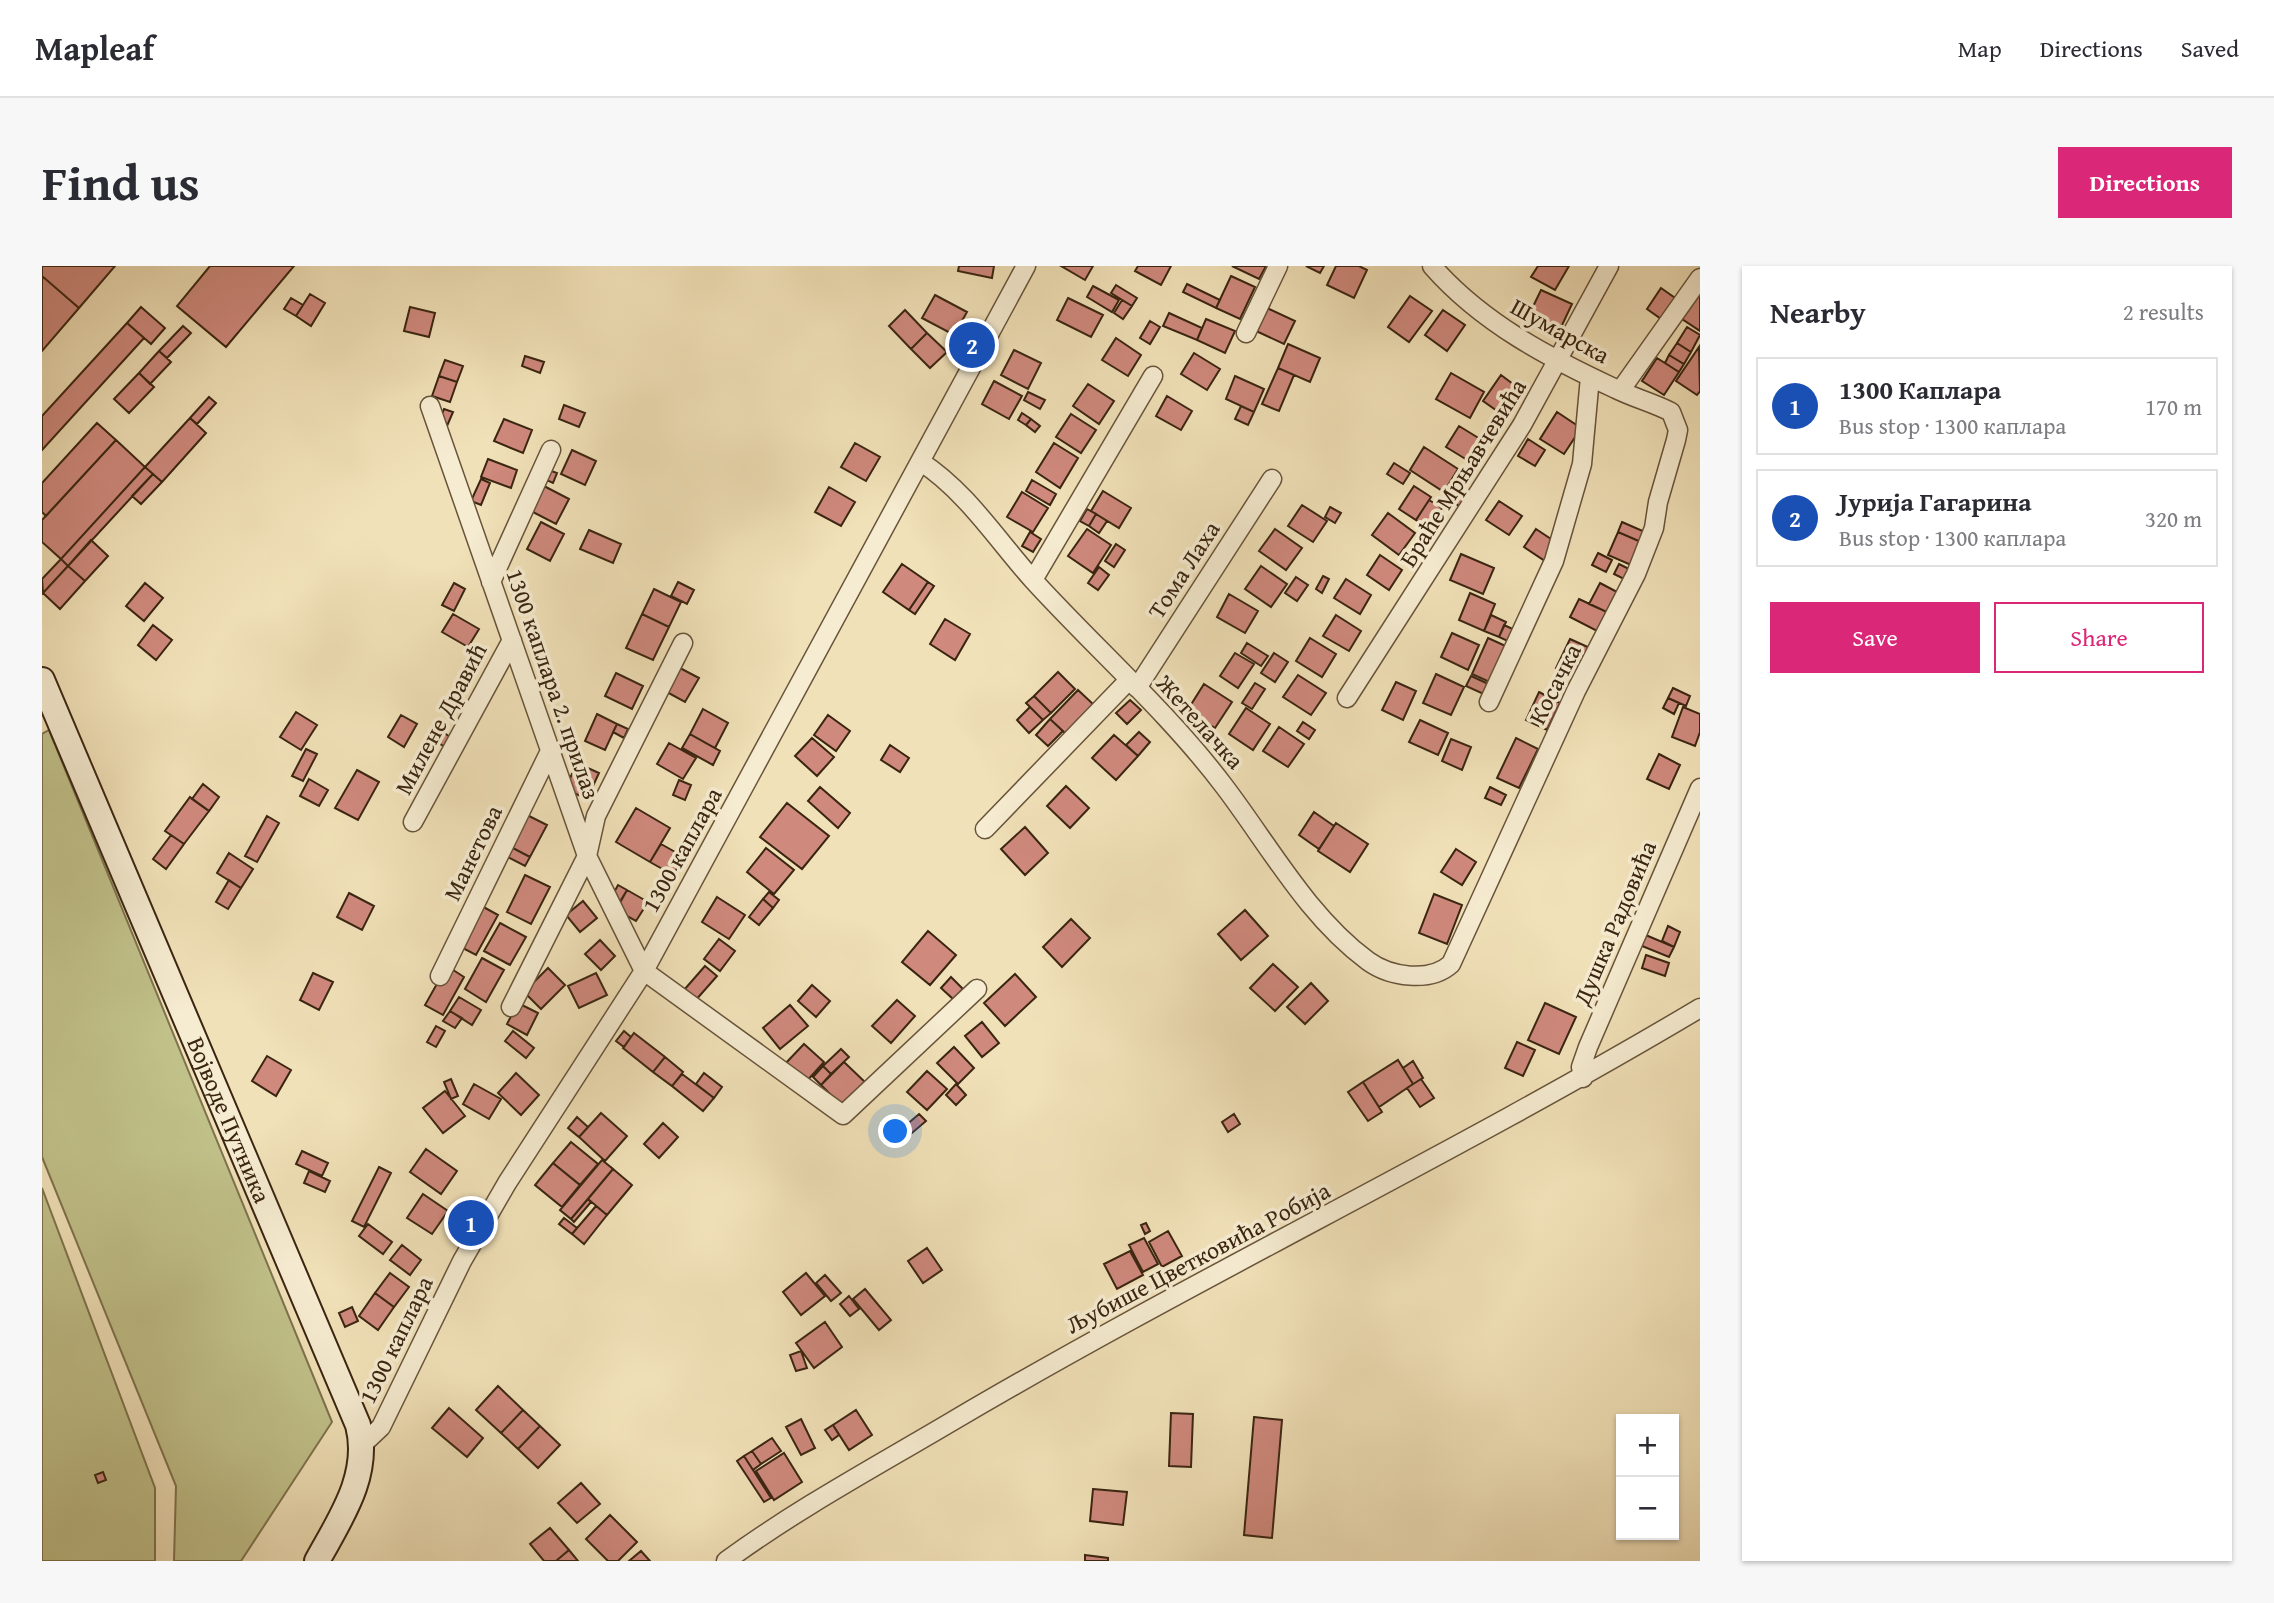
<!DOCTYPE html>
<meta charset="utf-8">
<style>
:root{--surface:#fff;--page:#f7f7f7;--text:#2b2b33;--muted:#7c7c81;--line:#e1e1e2;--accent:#db2777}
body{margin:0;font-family:"Gentium Book Plus",serif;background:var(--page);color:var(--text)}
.controls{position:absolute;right:21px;bottom:21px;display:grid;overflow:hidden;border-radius:0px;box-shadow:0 2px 5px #0004}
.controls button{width:63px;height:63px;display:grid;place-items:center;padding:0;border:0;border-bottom:2px solid var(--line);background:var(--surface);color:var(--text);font:35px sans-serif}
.you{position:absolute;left:854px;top:866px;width:24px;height:24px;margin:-18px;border:5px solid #fff;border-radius:50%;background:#1a73e8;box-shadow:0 0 0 10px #1a73e833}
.badge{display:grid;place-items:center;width:46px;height:46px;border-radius:50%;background:var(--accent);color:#fff;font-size:23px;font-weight:700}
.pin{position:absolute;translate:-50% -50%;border:4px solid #fff;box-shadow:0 2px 7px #0006}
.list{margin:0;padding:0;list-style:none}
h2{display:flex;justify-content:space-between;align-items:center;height:91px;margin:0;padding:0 28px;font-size:30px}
h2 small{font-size:23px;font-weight:400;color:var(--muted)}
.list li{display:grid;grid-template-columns:46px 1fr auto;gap:21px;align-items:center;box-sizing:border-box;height:98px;margin:0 14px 14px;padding:0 14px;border:2px solid var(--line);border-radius:0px}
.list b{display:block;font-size:26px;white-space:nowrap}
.list p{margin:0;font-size:23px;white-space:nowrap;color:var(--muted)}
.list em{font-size:23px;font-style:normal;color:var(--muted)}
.actions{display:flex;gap:14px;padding:21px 28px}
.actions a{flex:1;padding:16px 0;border:2px solid var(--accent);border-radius:0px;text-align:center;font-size:24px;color:var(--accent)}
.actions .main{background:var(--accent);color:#fff}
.map{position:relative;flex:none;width:1658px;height:1295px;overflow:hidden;border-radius:0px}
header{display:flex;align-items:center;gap:42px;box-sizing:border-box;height:98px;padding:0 35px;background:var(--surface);border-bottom:2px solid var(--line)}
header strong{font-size:33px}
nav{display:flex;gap:38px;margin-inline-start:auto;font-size:24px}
.intro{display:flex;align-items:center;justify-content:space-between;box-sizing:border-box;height:168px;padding:0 42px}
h1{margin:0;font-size:49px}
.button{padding:18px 32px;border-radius:0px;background:var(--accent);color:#fff;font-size:24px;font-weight:700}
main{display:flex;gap:42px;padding:0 42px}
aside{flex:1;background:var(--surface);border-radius:0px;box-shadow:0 2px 5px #0004}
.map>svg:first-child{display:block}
</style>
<header>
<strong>Mapleaf</strong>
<nav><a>Map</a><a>Directions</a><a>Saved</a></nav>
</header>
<div class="intro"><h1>Find us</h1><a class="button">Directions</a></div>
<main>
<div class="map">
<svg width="1658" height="1295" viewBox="0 0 1658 1295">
<rect width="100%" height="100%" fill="#f1e1b8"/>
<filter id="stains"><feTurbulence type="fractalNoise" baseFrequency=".00286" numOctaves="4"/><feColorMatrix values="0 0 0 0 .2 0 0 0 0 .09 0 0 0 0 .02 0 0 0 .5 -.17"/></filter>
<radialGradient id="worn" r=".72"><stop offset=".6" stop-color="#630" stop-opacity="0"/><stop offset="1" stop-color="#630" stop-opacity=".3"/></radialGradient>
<!-- green -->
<path fill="#c1c18a" stroke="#7e734e" stroke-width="2" d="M7,464l283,692 -91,139h-67l2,-75 -134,-329v-423z
M0,922l113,300v73h-113z"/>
<!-- building -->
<path fill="#cf897d" stroke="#3a2511" stroke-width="2" d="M0,0h73l-36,42 -37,-32z
M168,0h84l-68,81 -49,-41z
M917,0h35l-2,12 -34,-7z
M1019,0h32l-8,14z
M1096,0h33l-10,19 -26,-14z
M1190,0h34l-7,13z
M1264,0h18l-4,7z
M1294,0h23l8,4 -13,28 -27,-13z
M1496,0h31l-14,24 -24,-13z
M0,10l37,32 -37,43z
M1189,10l24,11 -15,32 -24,-11z
M1145,18l33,16 -4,8 -33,-16z
M1074,19l21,13 -5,8 -21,-13z
M1051,20l26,14 -7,12 -25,-15z
M1619,22l17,12 -14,21 -17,-12z
M1499,24l31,14 -16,34 -31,-15z
M1654,26l4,3v36l-21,-14z
M268,28l15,9 -14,23 -15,-10z
M893,29l32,17 -13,23 -32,-17z
M1368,30l22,15 -23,31 -21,-15z
M249,32l12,7 -7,11 -12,-7z
M1026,32l35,17 -12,22 -34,-17z
M1080,34l10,6 -9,13 -9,-6z
M99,41l24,21 -14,16 -24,-21z
M368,41l25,6 -6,24 -25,-6z
M1225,42l28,13 -11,23 -28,-13z
M863,44l22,23 -16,16 -22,-23z
M1401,44l22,15 -18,26 -22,-16z
M1127,47l33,15 -5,12 -34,-14z
M1164,53l29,12 -10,22 -28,-13z
M1108,55l10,6 -10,17 -10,-6z
M85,57l17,15 -102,112v-34z
M141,60l8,7 -24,25 -8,-7z
M1645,61l13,8 -9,17 -14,-9z
M885,67l20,19 -17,16 -19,-19z
M1074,72l25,17 -13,21 -26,-16z
M1635,77l14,9 -7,12 -15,-9z
M1246,78l32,14 -10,24 -32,-14z
M1657,81l1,44 -3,4 -21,-14z
M972,84l27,13 -13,26 -27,-14z
M117,85l12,11 -21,22 -11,-11z
M1152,87l26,16 -13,21 -26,-16z
M1627,89l15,9 -5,8 -14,-9z
M483,90l19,6 -4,11 -18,-7z
M1615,92l22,14 -15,23 -22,-14z
M403,94l18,6 -6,16 -18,-6z
M1236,102l16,7 -15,36 -17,-7z
M97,107l15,14 -25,26 -15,-14z
M1409,107l33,19 -14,26 -34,-19z
M1459,109l20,15 -18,25 -20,-14z
M397,110l18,6 -7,20 -18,-6z
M1193,110l29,13 -10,23 -28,-13z
M952,115l28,15 -13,23 -27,-15z
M1046,118l26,17 -15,23 -26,-18z
M986,126l17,8 -5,9 -16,-9z
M1125,130l25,15 -11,19 -25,-14z
M167,131l7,6 -19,21 -7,-6z
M522,139l21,8 -6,14 -20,-8z
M1199,140l13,6 -6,13 -13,-6z
M402,143l9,3 -6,14 -9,-3z
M1515,146l24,16 -17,26 -24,-15z
M980,147l9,6 -5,6 -8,-5z
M1029,148l25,16 -15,23 -25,-16z
M148,152l16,15 -44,49 -17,-15z
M462,153l28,11 -9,23 -29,-12z
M989,153l9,7 -5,6 -9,-7z
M55,157l19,17 -70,76 -4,-4v-29z
M1417,160l26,16 -13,21 -26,-16z
M1486,173l17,11 -10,16 -17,-10z
M74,174l29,27 -84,92 -19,-17v-22z
M813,177l25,14 -14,24 -25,-14z
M1012,177l24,15 -18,30 -24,-16z
M1382,181l34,22 -14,23 -34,-22z
M530,184l24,11 -11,24 -24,-11z
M446,193l29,11 -6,18 -30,-11z
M1352,197l16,10 -7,11 -16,-10z
M103,201l8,7 -85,92 -7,-7z
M504,203l11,4 -4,10 -11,-5z
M111,208l9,8 -21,22 -9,-8z
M439,213l9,4 -9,22 -10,-4z
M990,214l24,14 -6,11 -24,-14z
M500,219l27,14 -13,25 -27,-14z
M1372,220l17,11 -15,23 -17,-11z
M787,221l26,15 -14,24 -26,-14z
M1411,221l13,9 -7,10 -13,-9z
M1061,225l28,17 -12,20 -28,-17z
M980,226l26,16 -15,24 -26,-15z
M1387,234l13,8 -14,21 -12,-9z
M1457,235l23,15 -13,19 -23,-15z
M1260,239l25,16 -14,21 -25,-16z
M1288,241l11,6 -6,10 -10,-6z
M1045,243l9,5 -7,12 -9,-5z
M1346,247l27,20 -16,22 -27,-20z
M1054,248l11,7 -8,12 -10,-7z
M499,256l23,12 -14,27 -23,-12z
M1580,256l23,10 -4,10 -23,-10z
M1045,263l24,16 -18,28 -25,-17z
M1233,263l27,19 -16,22 -27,-19z
M1494,263l21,14 -12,18 -21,-14z
M547,264l32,14 -8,19 -33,-14z
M988,266l11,7 -8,13 -11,-6z
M1576,266l23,10 -10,23 -23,-10z
M49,274l17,16 -23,25 -17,-15z
M1074,278l9,6 -11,17 -9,-6z
M1556,287l14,7 -6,12 -14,-7z
M1419,288l33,14 -11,26 -33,-14z
M1338,289l22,15 -13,20 -22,-15z
M19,293l7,7 -25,27 -1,-14z
M860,298l26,18 -19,28 -26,-18z
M1577,298l10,5 -5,10 -10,-5z
M26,300l17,15 -25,28 -17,-16z
M1219,300l26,18 -16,23 -26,-18z
M1057,301l10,8 -11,15 -10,-7z
M1281,310l6,3 -7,14 -6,-4z
M1254,311l12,8 -11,16 -12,-8z
M1304,313l25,16 -11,19 -26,-16z
M636,316l16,8 -7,14 -16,-8z
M886,316l6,4 -19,28 -6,-4z
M103,317l18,15 -19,23 -18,-15z
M412,317l11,6 -11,22 -12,-6z
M1558,317l19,10 -10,20 -20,-9z
M612,323l27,13 -12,25 -27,-13z
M1428,327l25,11 -11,27 -25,-11z
M1187,328l29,17 -13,22 -28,-16z
M1537,333l30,14 -10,19 -29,-15z
M411,348l26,15 -11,18 -26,-15z
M600,348l27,13 -16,33 -27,-12z
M1294,349l25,16 -12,20 -26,-15z
M1449,349l15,7 -7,15 -15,-6z
M903,353l25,15 -15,26 -25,-16z
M111,359l19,15 -16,20 -18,-15z
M1462,359l13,6 -5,12 -13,-6z
M1410,367l27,12 -11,25 -27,-13z
M1268,372l26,16 -14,23 -26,-16z
M1446,372l22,10 -16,36 -22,-10z
M1528,373l20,9 -15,30 -19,-10z
M1205,377l21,13 -7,10 -20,-13z
M1193,387l19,11 -16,24 -18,-12z
M1232,387l14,9 -13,20 -14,-9z
M636,401l21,11 -14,24 -20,-11z
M1016,406l17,17 -24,24 -17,-17z
M574,407l27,13 -11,23 -27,-13z
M1394,408l28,13 -13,28 -28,-12z
M1256,409l28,18 -15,22 -28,-18z
M1429,410l22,10 -5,10 -22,-10z
M1354,416l20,9 -13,29 -21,-10z
M1213,417l10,6 -13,20 -10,-6z
M1162,418l28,18 -17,26 -28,-17z
M1631,422l17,8 -4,10 -18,-8z
M1036,424l16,15 -28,29 -16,-15z
M1497,426l21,11 -13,27 -21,-10z
M992,430l17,17 -8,7 -17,-17z
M1626,432l11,5 -5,11 -11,-6z
M1088,434l11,10 -14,14 -11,-11z
M988,441l13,13 -14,13 -12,-13z
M1641,441l17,7v18l-5,14 -23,-9z
M1204,442l24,16 -17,26 -24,-16z
M661,443l25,14 -13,25 -25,-14z
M254,446l21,13 -16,25 -21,-13z
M555,448l20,10 -12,26 -20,-9z
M359,449l16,9 -13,23 -16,-10z
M786,449l22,16 -14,20 -22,-16z
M1008,453l13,12 -15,15 -12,-11z
M1378,454l28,13 -10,22 -29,-13z
M1261,456l12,8 -6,9 -12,-8z
M575,458l11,5 -4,9 -11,-6z
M1237,461l25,17 -16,23 -25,-16z
M399,465l11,7 -5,10 -12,-7z
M1097,466l11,10 -12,14 -12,-11z
M648,468l30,17 -7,14 -31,-17z
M1072,469l24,21 -22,24 -24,-22z
M770,472l22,19 -17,19 -22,-20z
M1474,472l22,11 -19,39 -22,-10z
M1409,473l20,8 -9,23 -20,-9z
M627,477l27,15 -13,21 -26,-15z
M848,479l19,13 -9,14 -19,-12z
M264,483l11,5 -14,27 -11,-5z
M1617,488l21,11 -11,24 -22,-10z
M535,497l22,10 -12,26 -22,-10z
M315,504l22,12 -21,38 -23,-12z
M267,513l19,11 -9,16 -19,-10z
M637,514l12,5 -6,15 -12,-5z
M161,518l16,13 -10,14 -17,-12z
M1024,520l23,22 -19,20 -23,-22z
M778,521l30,26 -12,15 -30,-27z
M1448,521l16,8 -5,10 -16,-7z
M148,531l19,14 -25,33 -19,-13z
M745,537l42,33 -27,33 -42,-32z
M594,542l34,20 -20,34 -34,-20z
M1272,546l20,14 -15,23 -20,-14z
M483,548l22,11 -17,32 -21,-11z
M225,550l12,7 -22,39 -12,-6z
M1294,557l32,21 -18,28 -32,-21z
M983,561l23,26 -23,22 -24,-26z
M129,569l13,9 -18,25 -13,-10z
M619,578l23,13 -11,18 -23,-13z
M467,580l21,11 -5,9 -21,-11z
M724,582l28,22 -20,24 -27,-22z
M1414,583l20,13 -14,23 -21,-13z
M187,587l24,16 -12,19 -24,-15z
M483,609l25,12 -19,37 -24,-12z
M187,614l12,8 -13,21 -12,-7z
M576,619l9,5 -9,15 -8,-5z
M585,624l21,12 -12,19 -20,-11z
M727,626l10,8 -6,8 -10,-9z
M307,627l25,13 -12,24 -25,-13z
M1392,628l28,11 -15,39 -28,-11z
M675,631l28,18 -16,24 -27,-17z
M721,633l10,9 -14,17 -10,-8z
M541,635l14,17 -17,14 -14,-17z
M436,638l20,11 -22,40 -19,-10z
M1203,644l23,26 -27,24 -23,-26z
M1029,653l19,19 -28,29 -19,-20z
M458,657l26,14 -16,28 -26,-14z
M1626,660l12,6 -6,15 -12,-6z
M886,665l28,24 -26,30 -28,-23z
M1599,667l33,14 -5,10 -32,-13z
M677,673l16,12 -15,20 -16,-12z
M558,674l15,16 -14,14 -16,-16z
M1604,689l23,8 -4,13 -23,-8z
M440,692l22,12 -18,32 -21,-13z
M1231,698l25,23 -23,24 -25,-23z
M405,700l17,11 -21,38 -18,-10z
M663,700l12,10 -22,25 -11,-11z
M506,702l17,17 -24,24 -17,-17z
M271,707l20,9 -14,28 -19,-10z
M554,707l11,22 -28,13 -11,-22z
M973,708l21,23 -31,29 -21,-23z
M909,711l12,12 -10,10 -12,-11z
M1269,717l17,18 -23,23 -18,-17z
M770,719l18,16 -14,16 -18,-16z
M417,731l22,13 -9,15 -22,-14z
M855,734l18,16 -24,27 -19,-17z
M476,737l20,10 -11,22 -20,-11z
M1503,737l31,14 -17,37 -31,-14z
M748,739l18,21 -28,23 -17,-21z
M408,745l12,7 -7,10 -12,-7z
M940,756l17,21 -17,14 -17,-21z
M394,760l9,5 -9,16 -9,-5z
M471,765l21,17 -8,10 -21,-17z
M582,765l7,6 -7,10 -8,-6z
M592,767l31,24 -12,15 -30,-24z
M1475,776l18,8 -12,26 -18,-8z
M762,778l20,18 -19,21 -21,-18z
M912,781l20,21 -16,16 -21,-21z
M799,783l8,8 -18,17 -8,-8z
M225,790l24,14 -15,26 -24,-15z
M623,791l18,15 -11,14 -19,-14z
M1356,794l15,24 -34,23 -16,-25z
M1371,795l10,17 -10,6 -10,-16z
M802,796l23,22 -24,23 -22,-22z
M781,800l8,8 -10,11 -8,-8z
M885,805l20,18 -20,21 -20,-18z
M474,807l23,22 -18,20 -23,-22z
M662,807l18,14 -8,11 -18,-14z
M640,808l32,24 -11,13 -31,-25z
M409,813l7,17 -7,3 -7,-17z
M1379,813l13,19 -14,9 -13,-19z
M1321,816l19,30 -14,9 -20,-29z
M432,818l27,15 -12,20 -26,-15z
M914,818l10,11 -10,10 -10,-10z
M403,825l20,25 -22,17 -20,-25z
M559,847l26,23 -22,25 -26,-24z
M877,848l7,7 -21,18 -7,-7z
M1192,848l6,10 -12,8 -6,-10z
M535,851l11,10 -9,10 -11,-9z
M621,857l15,14 -19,21 -15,-14z
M529,876l27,22 -18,21 -27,-22z
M384,883l31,22 -16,23 -31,-22z
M260,885l26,12 -6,13 -26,-12z
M560,894l11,9 -42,50 -11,-9z
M511,897l27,22 -18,22 -27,-22z
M337,901l12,6 -27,54 -12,-6z
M571,903l19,16 -25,30 -19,-16z
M267,905l21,10 -5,11 -21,-9z
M381,928l25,17 -16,23 -25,-16z
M546,933l3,3 -17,20 -3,-3z
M554,940l11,9 -23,29 -12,-10z
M522,952l13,10 -5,6 -13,-10z
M1104,957l4,8 -5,3 -4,-9z
M326,958l24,18 -9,12 -24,-18z
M1126,965l14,25 -20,11 -13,-25z
M1102,972l14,26 -15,8 -14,-27z
M360,979l19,15 -11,15 -20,-15z
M885,982l15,22 -19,13 -15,-22z
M1088,985l13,24 -26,14 -13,-25z
M348,1007l19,14 -15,20 -19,-14z
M764,1007l19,23 -24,19 -18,-23z
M783,1009l16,18 -10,8 -15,-18z
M823,1023l26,31 -12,10 -26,-31z
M333,1027l19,14 -16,23 -19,-14z
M807,1030l10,13 -9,7 -10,-12z
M310,1041l6,14 -13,6 -6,-14z
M783,1056l17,25 -28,21 -18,-25z
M759,1085l6,17 -11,3 -6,-16z
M456,1120l25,24 -22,23 -25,-23z
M407,1142l34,30 -16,19 -35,-29z
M481,1144l17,16 -22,23 -17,-16z
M814,1144l16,25 -23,15 -16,-25z
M1129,1147l22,1 -2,53 -22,-1z
M1212,1151l28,3 -10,118 -28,-3z
M759,1153l14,29 -14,7 -15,-28z
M791,1159l6,10 -7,5 -7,-10z
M498,1160l20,19 -22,23 -20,-19z
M730,1172l9,13 -20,13 -9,-13z
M710,1185l9,13 -8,6 -9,-14z
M742,1187l18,29 -28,18 -18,-29z
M702,1190l27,42 -7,4 -27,-41z
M61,1206l3,8 -8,3 -3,-8z
M539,1217l19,21 -23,19 -19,-20z
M1051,1223l34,3 -4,33 -33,-4z
M568,1249l27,27 -19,19h-10l-22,-22z
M508,1262l19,22 -13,11h-12l-14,-17z
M527,1284l9,11h-22z
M599,1285l9,10h-21z
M1043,1289l23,3v3h-23z"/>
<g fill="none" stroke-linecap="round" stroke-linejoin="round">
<defs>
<path id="street" d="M1204,67l32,-67
M1578,125l80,-113
M388,140l157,450 57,115 199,144 134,-126
M879,196c45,29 77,79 112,118 63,69 135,132 191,206 45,59 83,130 144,175 22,16 62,22 83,3l125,-273 60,-117 18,-46 4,-26 18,-62 2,-10 -7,-18c-17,-9 -37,-14 -55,-23 -67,-31 -134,-66 -184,-123
M991,314l120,-204
M449,316l60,-132
M1095,422l135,-209
M1305,432l175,-273 87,-159
M1447,436l65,-141 28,-97 8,-87
M371,556l99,-182
M943,563l143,-148
M398,710l110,-225
M469,741l76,-151 9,-40 87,-173
M1541,812l-2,-11 7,-20 112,-259
M321,1178l18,-17 81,-166 45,-78 137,-212 382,-705
M684,1295c71,-52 149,-94 225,-139 246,-145 504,-268 749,-414"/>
<g id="secondary">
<path id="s1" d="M0,414l316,745c13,50 -18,94 -41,136"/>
</g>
</defs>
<!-- street casing -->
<use href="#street" stroke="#68543b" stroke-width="21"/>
<!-- secondary casing -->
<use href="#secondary" stroke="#3a2511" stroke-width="28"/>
<!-- street -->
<use href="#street" stroke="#f6ecd1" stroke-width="18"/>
<!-- secondary -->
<use href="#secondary" stroke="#f6ecd1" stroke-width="24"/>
</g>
<g text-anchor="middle" stroke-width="7" stroke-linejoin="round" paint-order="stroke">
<!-- street labels -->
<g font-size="24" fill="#3a2511" stroke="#f6ecd1">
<text transform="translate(1518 65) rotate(29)" y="8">Шумарска</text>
<text transform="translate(1421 207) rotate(-58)" y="8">Браће Мрњавчевића</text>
<text transform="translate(1142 304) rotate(-57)" y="8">Тома Лаха</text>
<text transform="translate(511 418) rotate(71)" y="8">1300 каплара 2. прилаз</text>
<text transform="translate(1513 418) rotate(-63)" y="8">Косачка</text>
<text transform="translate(399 453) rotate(-62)" y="8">Милене Дравић</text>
<text transform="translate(1158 456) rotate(48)" y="8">Жетелачка</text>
<text transform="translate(640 584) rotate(-61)" y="8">1300 каплара</text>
<text transform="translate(431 587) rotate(-64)" y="8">Манетова</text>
<text transform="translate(1573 657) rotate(-67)" y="8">Душка Радовића</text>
<text dy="8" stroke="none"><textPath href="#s1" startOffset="478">Војводе Путника</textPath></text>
<text transform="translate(1156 992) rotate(-28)" y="8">Љубише Цветковића Робија</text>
<text transform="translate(354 1074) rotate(-64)" y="8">1300 каплара</text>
</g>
</g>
<rect width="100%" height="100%" filter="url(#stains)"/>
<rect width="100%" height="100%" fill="url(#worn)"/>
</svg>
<div class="controls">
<button>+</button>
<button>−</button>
</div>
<div class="you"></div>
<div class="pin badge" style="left:429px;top:957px;background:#1a4fb4">1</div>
<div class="pin badge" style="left:930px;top:79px;background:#1a4fb4">2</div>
</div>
<aside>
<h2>Nearby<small>2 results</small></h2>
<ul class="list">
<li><span class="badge" style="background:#1a4fb4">1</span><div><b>1300 Каплара</b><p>Bus stop · 1300 каплара</p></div><em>170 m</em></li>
<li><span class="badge" style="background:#1a4fb4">2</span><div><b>Јурија Гагарина</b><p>Bus stop · 1300 каплара</p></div><em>320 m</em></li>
</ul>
<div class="actions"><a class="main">Save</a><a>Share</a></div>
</aside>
</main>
